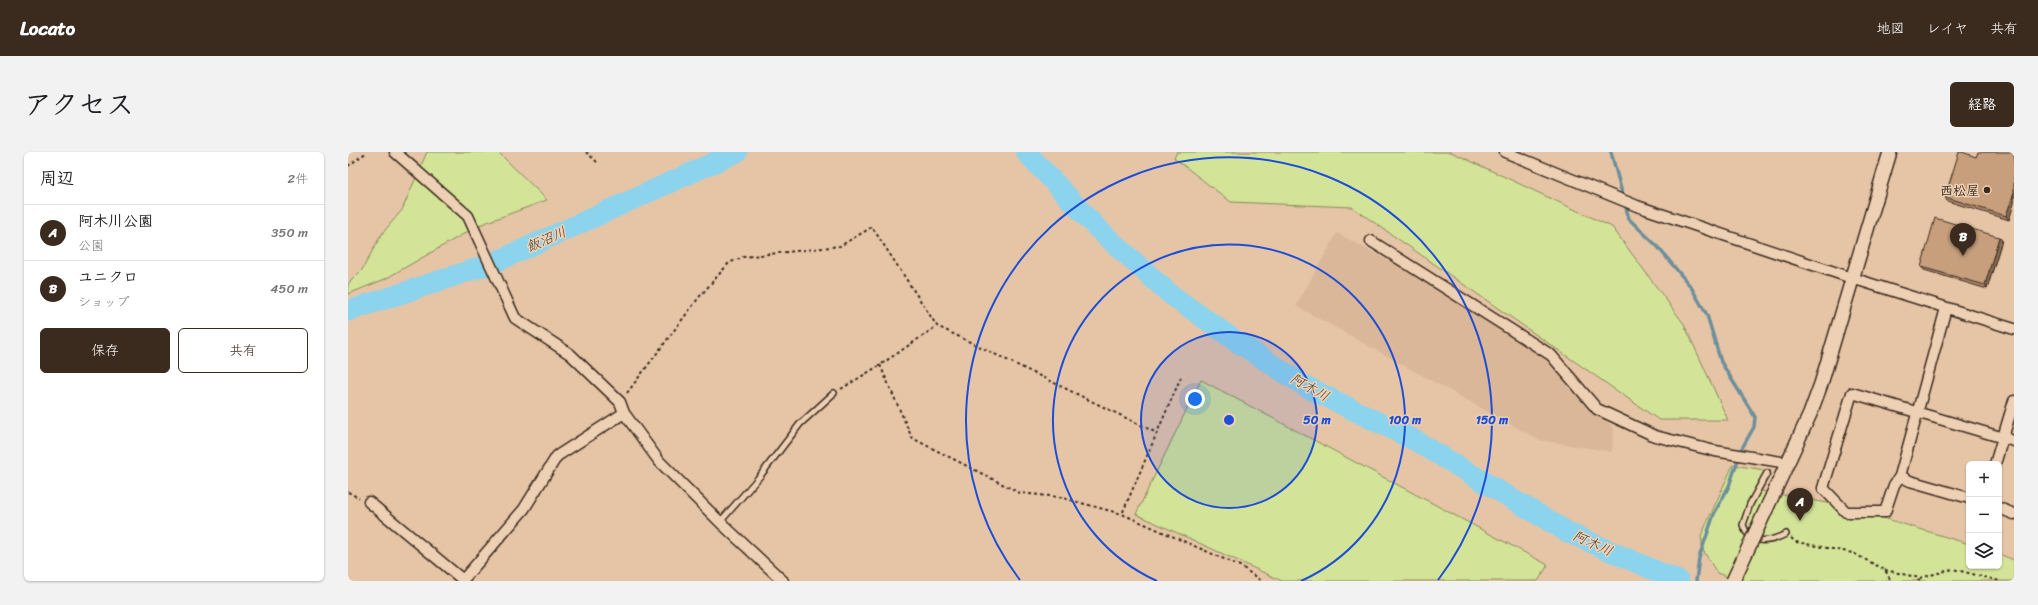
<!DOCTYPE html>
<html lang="ja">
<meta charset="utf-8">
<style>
:root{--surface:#fff;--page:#f2f2f2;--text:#202124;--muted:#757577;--line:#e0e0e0;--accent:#3b2a1e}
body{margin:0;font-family:Sriracha,"Klee One",sans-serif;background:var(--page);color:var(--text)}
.controls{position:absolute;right:12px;bottom:12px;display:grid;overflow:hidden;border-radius:6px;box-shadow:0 1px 3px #0004}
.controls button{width:36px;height:36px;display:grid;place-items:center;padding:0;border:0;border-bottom:1px solid var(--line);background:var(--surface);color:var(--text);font:20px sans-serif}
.you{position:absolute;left:847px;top:247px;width:14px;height:14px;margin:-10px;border:3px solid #fff;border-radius:50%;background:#1a73e8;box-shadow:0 0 0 6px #1a73e833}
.badge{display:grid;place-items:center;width:26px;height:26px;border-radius:50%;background:var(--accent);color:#fff;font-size:13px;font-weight:700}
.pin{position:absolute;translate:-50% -33px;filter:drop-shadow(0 1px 2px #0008)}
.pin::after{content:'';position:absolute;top:21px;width:14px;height:12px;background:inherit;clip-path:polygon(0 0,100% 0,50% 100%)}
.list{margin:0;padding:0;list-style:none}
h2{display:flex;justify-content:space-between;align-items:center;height:52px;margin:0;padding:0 16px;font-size:17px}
h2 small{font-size:13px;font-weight:400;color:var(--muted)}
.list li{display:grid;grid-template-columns:26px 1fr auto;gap:12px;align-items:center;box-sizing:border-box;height:56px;padding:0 16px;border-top:1px solid var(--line)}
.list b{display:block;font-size:15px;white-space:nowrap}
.list p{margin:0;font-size:13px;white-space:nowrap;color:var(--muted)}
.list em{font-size:13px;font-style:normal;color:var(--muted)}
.actions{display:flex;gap:8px;padding:12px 16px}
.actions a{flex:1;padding:9px 0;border:1px solid var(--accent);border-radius:6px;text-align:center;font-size:14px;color:var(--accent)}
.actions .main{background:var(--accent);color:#fff}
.icon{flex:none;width:22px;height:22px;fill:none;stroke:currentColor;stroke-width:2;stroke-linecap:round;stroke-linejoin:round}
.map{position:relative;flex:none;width:1666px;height:429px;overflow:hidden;border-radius:6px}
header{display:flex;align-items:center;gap:24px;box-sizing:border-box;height:56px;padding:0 20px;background:var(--accent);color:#fff}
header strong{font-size:19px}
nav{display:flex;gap:22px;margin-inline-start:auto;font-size:14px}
.intro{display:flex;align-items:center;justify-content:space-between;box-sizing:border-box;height:96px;padding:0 24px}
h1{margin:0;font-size:28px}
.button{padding:10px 18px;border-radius:6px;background:var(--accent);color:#fff;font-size:14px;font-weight:700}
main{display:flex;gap:24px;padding:0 24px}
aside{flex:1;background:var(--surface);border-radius:6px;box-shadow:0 1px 3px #0004}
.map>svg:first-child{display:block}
</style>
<header>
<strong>Locato</strong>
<nav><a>地図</a><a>レイヤ</a><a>共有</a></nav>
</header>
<div class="intro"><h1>アクセス</h1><a class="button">経路</a></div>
<main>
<aside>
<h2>周辺<small>2件</small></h2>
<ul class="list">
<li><span class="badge">A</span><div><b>阿木川公園</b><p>公園</p></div><em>350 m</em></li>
<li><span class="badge">B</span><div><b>ユニクロ</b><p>ショップ</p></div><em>450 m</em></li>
</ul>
<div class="actions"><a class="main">保存</a><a>共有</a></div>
</aside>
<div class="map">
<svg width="1666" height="429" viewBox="0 0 1666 429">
<rect width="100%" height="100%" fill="#e6c5a7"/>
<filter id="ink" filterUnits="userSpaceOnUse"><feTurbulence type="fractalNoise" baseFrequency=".025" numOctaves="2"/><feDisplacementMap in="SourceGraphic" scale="8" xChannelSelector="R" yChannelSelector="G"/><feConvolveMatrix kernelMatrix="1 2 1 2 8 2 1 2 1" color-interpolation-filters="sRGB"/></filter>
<g filter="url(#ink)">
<!-- built -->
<path fill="#dab798" d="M989,81l138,74 76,48 63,74 -2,23 -73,-12 -243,-134z"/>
<!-- green -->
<path fill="#d3e498" stroke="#87875b" d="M79,0h71l49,48 -68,25 -94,54 -37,15v-10l14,-14 19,-35 21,-25z
M829,0h274l161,75 72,97 44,96h-69l-307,-213 -121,-5 -57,-44z
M853,228l347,185 -10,16h-256l-146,-67z
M1385,313l38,6 -10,20 83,15 125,38v22h30v-12l15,6v21h-275l-22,-8 -14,-23 -2,-14z"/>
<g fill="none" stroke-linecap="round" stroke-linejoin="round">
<!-- stream -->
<path stroke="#6c8f9a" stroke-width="3.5" d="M1263,0l18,67 28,27 34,41 16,28 14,47 34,55 -1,10 -12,21 -13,38 -15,28 -15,44 -3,23"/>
<!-- river -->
<path stroke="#8cd3ed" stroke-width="21" d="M678,0l71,76 73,66 66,47 69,45 111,55 153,92 110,48
M0,159l145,-48 244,-111"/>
<defs>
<path id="service" d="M1419,321l-17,31 -7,21c7,21 27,17 43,9
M372,370l40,-46 40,-52 34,-31"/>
<path id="minor" d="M47,0l73,64 47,102 55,36 50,48 4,11 35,48 61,61 63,59
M1157,0l132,54 215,72 162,51
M1023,89l180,114 46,54 58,27 60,15 72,12
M1598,156l-46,168 10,5 59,17
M1647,312l19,-63
M1552,324l-6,9 -9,27h-39l-23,-24 29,-95 162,48
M21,350l94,78
M1651,356l15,6
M114,429l62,-72 33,-53 67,-43"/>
<path id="tertiary" d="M1428,336l34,-74 11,-30 69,-232"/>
</defs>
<!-- service casing -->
<use href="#service" stroke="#3b2a1e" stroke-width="8"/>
<!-- minor casing -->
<use href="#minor" stroke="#3b2a1e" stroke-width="13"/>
<!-- tertiary casing -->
<use href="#tertiary" stroke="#3b2a1e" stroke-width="16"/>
<!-- path -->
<path stroke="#3b2a1e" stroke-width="2" stroke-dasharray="3 3" stroke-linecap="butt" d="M238,0l12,11
M0,14l19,-14
M532,213l32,73 108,55 39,4 63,17
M833,225l-59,137 120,53 19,14
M493,237l39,-24 57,-39
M279,241l73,-97 29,-33 14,-6 97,-11 32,-19 65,99 220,107
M0,340l11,6
M1443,386l5,4 57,11 32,17 6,11
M1537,418l35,8 33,-9 47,12
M1570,429l2,-3"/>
<!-- service -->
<use href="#service" stroke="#eed1b5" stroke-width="5"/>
<!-- minor -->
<use href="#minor" stroke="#eed1b5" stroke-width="10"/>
<!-- tertiary -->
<use href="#tertiary" stroke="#eed1b5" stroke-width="13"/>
<defs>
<path id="tertiary-bridge" d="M1385,429l43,-93"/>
</defs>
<!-- tertiary-bridge casing -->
<use href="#tertiary-bridge" stroke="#3b2a1e" stroke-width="16" stroke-linecap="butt"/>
<!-- tertiary-bridge -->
<use href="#tertiary-bridge" stroke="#eed1b5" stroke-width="13"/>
</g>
<!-- wall -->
<path fill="#ab896c" stroke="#3b2a1e" d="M1666,0v51l-5,17 -62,-19 -2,-4 31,-40z
M1654,88l-15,49 -63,-19 -3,-3z"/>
<!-- shaded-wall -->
<path fill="#8b6f58" stroke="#3b2a1e" d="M1666,40v11l-5,17 -3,-4z
M1651,85l3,3 -15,49 -2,-4z"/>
<!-- building -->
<path fill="#c79f7d" stroke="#3b2a1e" d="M1611,0h3l14,5 2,-5h36v40l-8,24 -61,-19z
M1587,66l64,19 -14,48 -64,-18z"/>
</g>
<!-- distance rings -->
<circle cx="881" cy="268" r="88" fill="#1d4ed8" fill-opacity=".12"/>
<g fill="none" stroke="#1d4ed8" stroke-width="2">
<circle cx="881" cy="268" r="88"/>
<path d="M809 429A176 176 0 1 1 953 429"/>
<path d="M672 428A263 263 0 1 1 1090 428"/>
</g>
<!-- markers -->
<circle fill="#3b2a1e" stroke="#eed1b5" stroke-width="1.5" cx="1639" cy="38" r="4"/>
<g text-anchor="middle" stroke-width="3" stroke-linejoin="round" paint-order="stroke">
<!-- poi labels -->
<g font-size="13" font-weight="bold" fill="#3b2a1e" stroke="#eed1b5" text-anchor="end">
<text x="1631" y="43">西松屋</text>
</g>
<!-- water labels -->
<g font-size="14" font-style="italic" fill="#47433d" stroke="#eed1b5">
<text transform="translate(198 87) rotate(-24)" y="5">飯沼川</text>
<text transform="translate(962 235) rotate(29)" y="5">阿木川</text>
<text transform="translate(1245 391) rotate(24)" y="5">阿木川</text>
</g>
</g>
<circle cx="881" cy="268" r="6" fill="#1d4ed8" stroke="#eed1b5" stroke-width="2"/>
<g font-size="12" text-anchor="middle" font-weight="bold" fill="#1d4ed8" stroke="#eed1b5" stroke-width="3" stroke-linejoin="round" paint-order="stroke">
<text x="969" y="272">50 m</text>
<text x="1057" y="272">100 m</text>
<text x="1144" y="272">150 m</text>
</g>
</svg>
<div class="controls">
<button>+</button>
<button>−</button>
<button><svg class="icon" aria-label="layers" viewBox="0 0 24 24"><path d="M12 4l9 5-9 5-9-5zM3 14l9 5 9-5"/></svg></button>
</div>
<div class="you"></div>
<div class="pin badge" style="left:1452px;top:369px">A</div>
<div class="pin badge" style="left:1615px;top:104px">B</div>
</div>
</main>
